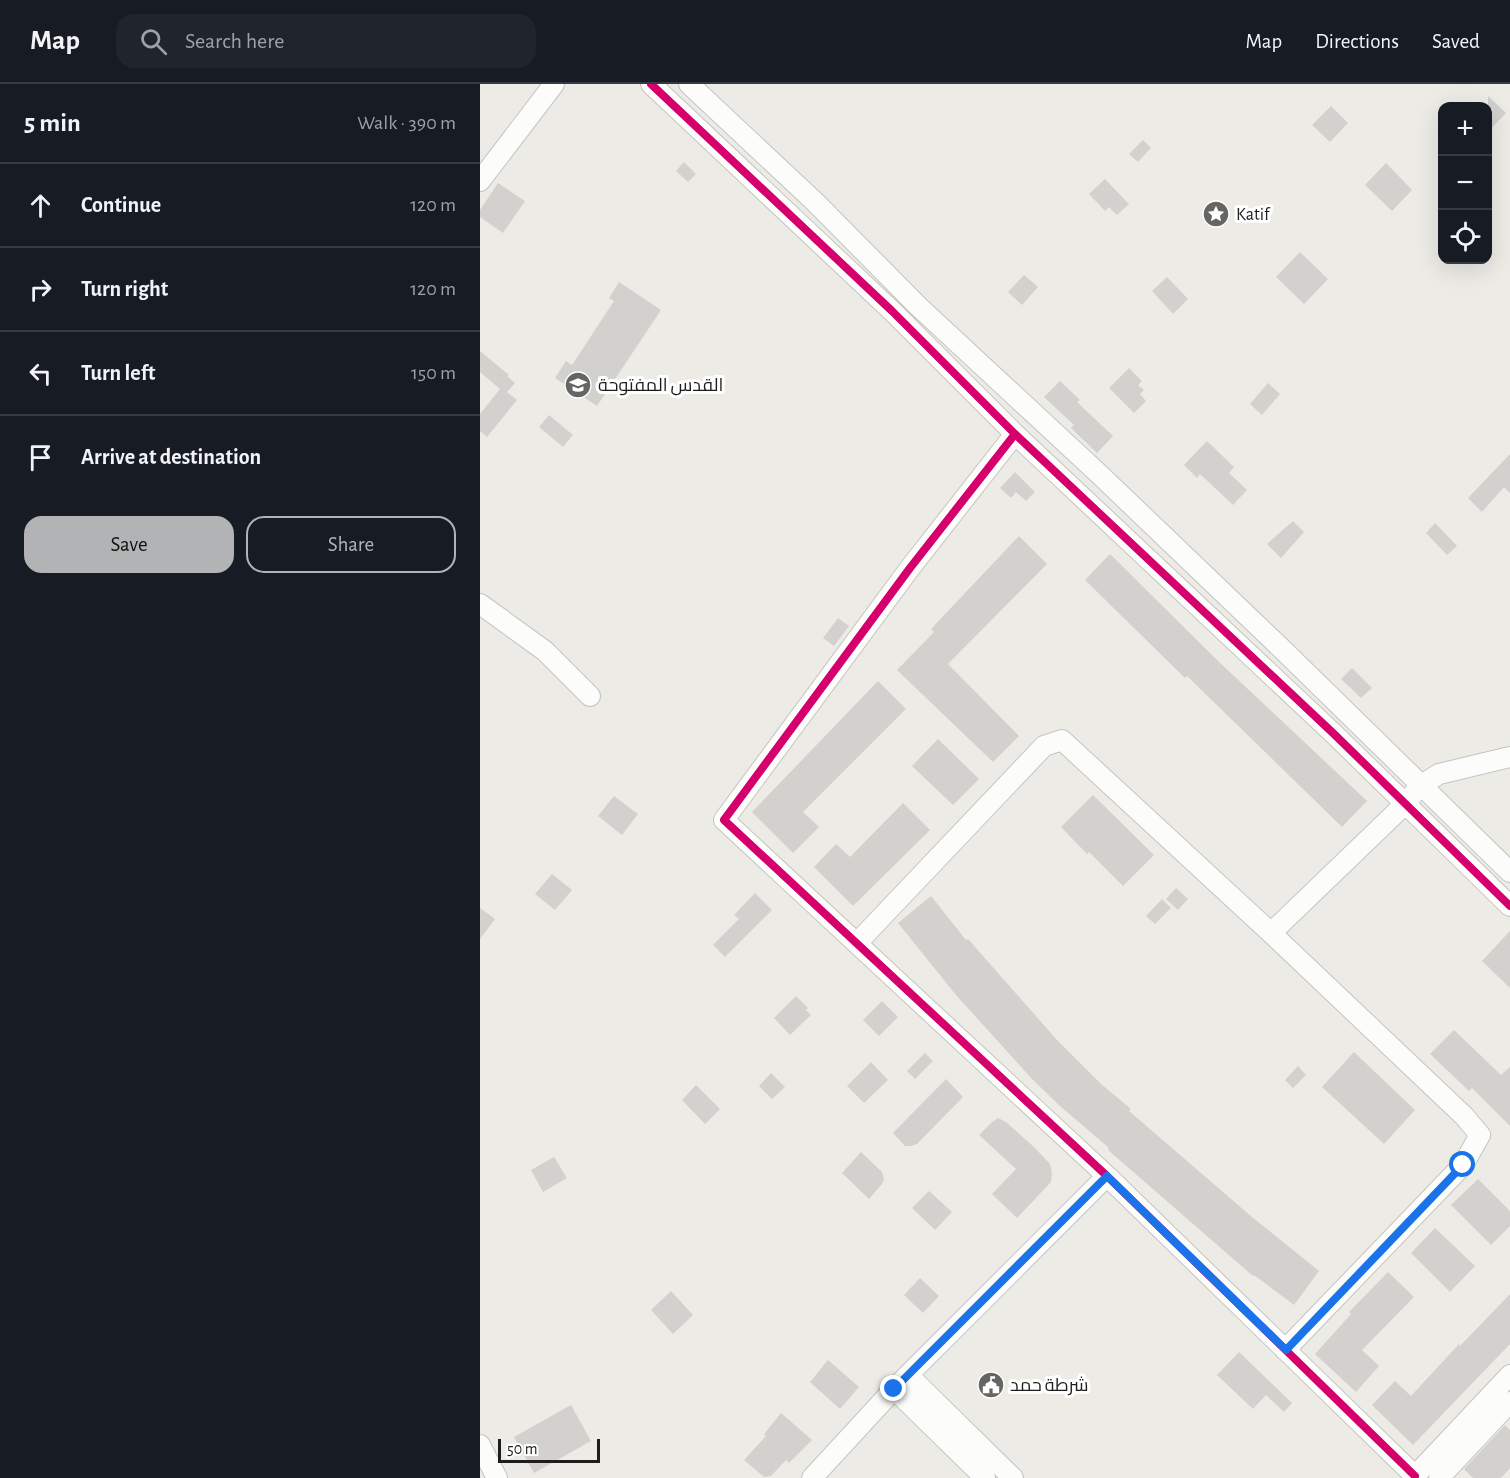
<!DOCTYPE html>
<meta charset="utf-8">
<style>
:root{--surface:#171b24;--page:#20242c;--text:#f1f3f6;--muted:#9ea1a6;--line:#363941;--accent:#b2b3b4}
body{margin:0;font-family:"Alegreya Sans",Cairo,sans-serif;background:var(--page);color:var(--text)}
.controls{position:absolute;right:18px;top:18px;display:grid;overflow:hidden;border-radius:12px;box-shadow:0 6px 24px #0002}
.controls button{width:54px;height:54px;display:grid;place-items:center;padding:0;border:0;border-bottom:2px solid var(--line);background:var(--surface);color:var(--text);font:30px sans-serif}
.scale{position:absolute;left:18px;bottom:15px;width:102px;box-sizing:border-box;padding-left:6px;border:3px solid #1d1d1d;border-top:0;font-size:16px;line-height:21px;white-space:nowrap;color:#1d1d1d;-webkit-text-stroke:4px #fff;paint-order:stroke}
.stop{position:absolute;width:18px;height:18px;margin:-14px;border:4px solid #1a73e8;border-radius:50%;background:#fff}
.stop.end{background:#1a73e8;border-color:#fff;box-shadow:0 2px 6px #0008}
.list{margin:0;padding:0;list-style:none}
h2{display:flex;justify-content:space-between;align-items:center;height:78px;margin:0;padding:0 24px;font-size:26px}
h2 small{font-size:20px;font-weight:400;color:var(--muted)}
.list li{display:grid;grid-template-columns:39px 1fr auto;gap:18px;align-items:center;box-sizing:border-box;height:84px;padding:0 24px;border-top:2px solid var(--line)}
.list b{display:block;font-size:22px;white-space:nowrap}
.list em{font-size:20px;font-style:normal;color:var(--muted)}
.actions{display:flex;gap:12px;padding:18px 24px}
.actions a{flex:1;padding:14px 0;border:2px solid var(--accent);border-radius:18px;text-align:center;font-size:21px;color:var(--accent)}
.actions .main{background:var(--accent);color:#111}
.icon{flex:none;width:33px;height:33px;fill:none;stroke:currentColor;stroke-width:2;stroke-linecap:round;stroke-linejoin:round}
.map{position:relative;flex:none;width:1030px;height:1394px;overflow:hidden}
header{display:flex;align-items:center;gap:36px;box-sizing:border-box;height:84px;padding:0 30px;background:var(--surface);border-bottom:2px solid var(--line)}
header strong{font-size:28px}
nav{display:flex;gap:33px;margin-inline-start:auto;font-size:21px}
.search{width:420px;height:54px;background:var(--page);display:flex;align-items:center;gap:15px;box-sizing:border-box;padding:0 21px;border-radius:18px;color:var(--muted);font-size:22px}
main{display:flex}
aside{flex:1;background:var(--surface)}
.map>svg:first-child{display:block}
</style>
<header>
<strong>Map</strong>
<div class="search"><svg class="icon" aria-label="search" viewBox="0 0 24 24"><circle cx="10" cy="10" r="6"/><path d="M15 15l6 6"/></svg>Search here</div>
<nav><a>Map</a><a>Directions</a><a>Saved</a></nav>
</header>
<main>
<aside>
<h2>5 min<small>Walk · 390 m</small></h2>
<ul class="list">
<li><svg class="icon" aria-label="ahead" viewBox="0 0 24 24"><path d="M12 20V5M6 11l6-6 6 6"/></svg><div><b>Continue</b></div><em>120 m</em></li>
<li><svg class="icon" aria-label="right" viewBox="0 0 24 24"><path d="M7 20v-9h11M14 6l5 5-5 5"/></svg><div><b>Turn right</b></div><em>120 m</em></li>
<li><svg class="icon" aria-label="left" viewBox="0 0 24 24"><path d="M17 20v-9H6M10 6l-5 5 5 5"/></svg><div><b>Turn left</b></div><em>150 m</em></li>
<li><svg class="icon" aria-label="arrive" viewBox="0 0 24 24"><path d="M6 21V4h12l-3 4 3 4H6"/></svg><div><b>Arrive at destination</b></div></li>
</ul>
<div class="actions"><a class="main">Save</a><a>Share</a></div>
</aside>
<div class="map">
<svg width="1030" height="1394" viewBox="0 0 1030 1394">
<rect width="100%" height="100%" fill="#ecebe6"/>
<!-- building -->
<path fill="#d2d1cd" d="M1008,12l18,17 -18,19z
M851,22l17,17 -18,19 -18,-17z
M663,56l8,8 -13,14 -9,-8z
M204,78l12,12 -8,8 -12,-11z
M906,79l26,27 -20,21 -27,-26z
M625,95l24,25 -12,11 -8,-8 -4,4 -16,-17z
M18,99l27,18 -22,32 -23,-16v-7z
M820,168l28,27 -24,25 -28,-27z
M544,191l14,12 -16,18 -14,-13z
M687,193l21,22 -15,15 -21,-23z
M139,198l42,28 -64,96 -42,-28 11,-17 6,4 42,-64 -5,-3z
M0,267l29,24 -2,1 8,7 -8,9 10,8 -30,37 -7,-6v-17l20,-25 -20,-17z
M649,284l13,13 -4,4 6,5 -4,4 6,7 -12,12 -25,-25z
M580,297l20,19 -3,2 36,34 -16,17 -26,-25 3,-3 -30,-28z
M788,299l12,11 -18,21 -12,-11z
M69,331l24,20 -10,12 -24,-20z
M727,357l27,26 -5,6 18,17 -14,15 -33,-31 -3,4 -13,-13z
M1030,370v39l-6,-6 -22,25 -14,-14z
M535,388l20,20 -9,9 -10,-9 -5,6 -11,-10z
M813,437l11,11 -23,26 -14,-14z
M955,439l22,23 -10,9 -21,-22z
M539,452l28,28 -99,100 71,72 -26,26 -96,-92 37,-38 -3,-3z
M630,470l106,105 151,142 -25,26 -155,-151 -2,2 -100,-98z
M358,534l11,8 -15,20 -11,-8z
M872,584l20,20 -11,10 -20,-19z
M398,597l28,28 -103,103 16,15 -26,26 -41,-41z
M458,655l41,40 -26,26 -41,-39z
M613,711l61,60 -31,31 -34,-34 -2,2 -26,-27z
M134,712l24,18 -16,21 -24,-19z
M423,719l27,27 -77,76 -39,-39 22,-23 14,13z
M72,790l20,16 -17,20 -20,-16z
M696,804l12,11 -10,11 -12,-11z
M275,809l17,17 -47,47 -12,-12 26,-26 -5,-4z
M451,812l35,44 2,-1 89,101 44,44 30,25 -2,2 123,106 67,54 -25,34 -40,-30 -1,1 -145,-126 1,-2 -49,-42 -28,-27 -76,-84 -58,-72z
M682,815l9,9 -16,16 -9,-8z
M0,824l15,11 -15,20z
M1030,847v57l-28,-27z
M316,912l12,12 -2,2 5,5 -21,20 -16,-17z
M402,917l16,16 -19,19 -16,-16z
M974,946l47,45 9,-8v59l-38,-38 -3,3 -39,-37z
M874,968l61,58 -31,34 -62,-57z
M445,969l8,8 -18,18 -8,-8z
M391,978l17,18 -24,23 -17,-17z
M818,982l8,9 -13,13 -8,-8z
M291,989l14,14 -13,12 -13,-13z
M466,995l17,18 -46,47 -6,2h-6l-12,-13z
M216,1001l24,24 -15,15 -23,-24z
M518,1034l8,4 28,25 16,17 2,9 -1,9 -34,36 -25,-24 24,-25 -37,-34 12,-12z
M381,1068l21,20 2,7 -2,5 -13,15 -27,-26z
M74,1073l13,21 -24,14 -12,-22z
M998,1095l32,32v15l-19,19 -40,-40z
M449,1107l23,21 -17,18 -23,-22z
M955,1144l40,38 -25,26 -39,-39z
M908,1188l26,25 -52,53 17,16 -23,26 -41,-38 36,-40 -2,-2z
M440,1194l19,18 -16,17 -19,-18z
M191,1207l22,24 -20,19 -22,-24z
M1030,1210v50l-97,101 -41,-40 23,-24 16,15 48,-52 1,2z
M759,1268l53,51 -8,9 -18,-17 -13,14 -36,-34z
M348,1276l31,27 -19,22 -30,-27z
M91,1321l20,36 -57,32 -20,-36z
M301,1329l31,27 -23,23 -3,-3 -15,16 -7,1 -20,-17 22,-24 -2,-2z
M1025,1341l5,5v38l-9,10h-28l-9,-9z"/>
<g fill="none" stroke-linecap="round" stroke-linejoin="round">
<defs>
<path id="minor" d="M171,0l241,227 123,123 319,300 176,172
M209,0l126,118 103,104 180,167 185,177 227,222
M0,97l74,-97
M535,350l-105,134 -186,252 383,356 308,300
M0,520l65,47 45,45
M791,849l133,-128 16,-19 19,-12 71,-17
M377,859l187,-197 18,-6 209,193 193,183 16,19 -17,30 -178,185
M428,1291l105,103
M414,1305l91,89
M0,1361l17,33
M332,1394l82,-89 213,-213
M933,1394l97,-103
M959,1394l71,-76"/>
</defs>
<!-- minor casing -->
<use href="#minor" stroke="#c4c4c2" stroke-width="22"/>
<!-- minor -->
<use href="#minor" stroke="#fcfcfb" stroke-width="20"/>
<defs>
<path id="cycleway" d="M171,0l241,227 123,123 319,300 176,172
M535,350l-105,134 -186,252 383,356 308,300"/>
</defs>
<!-- cycleway casing -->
<use href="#cycleway" stroke="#fff" stroke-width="11"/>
<!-- cycleway -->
<use href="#cycleway" stroke="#d6006c" stroke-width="8"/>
</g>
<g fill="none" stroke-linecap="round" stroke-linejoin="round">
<!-- route -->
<path stroke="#1a73e8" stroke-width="8" d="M414,1305l213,-213 179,174 177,-185"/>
</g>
<!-- icons -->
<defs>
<symbol id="sight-disc" viewBox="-11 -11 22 22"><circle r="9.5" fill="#656563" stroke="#fff"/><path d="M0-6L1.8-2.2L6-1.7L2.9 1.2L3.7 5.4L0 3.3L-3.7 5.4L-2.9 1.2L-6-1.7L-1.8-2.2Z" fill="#fff"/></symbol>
<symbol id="school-disc" viewBox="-11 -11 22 22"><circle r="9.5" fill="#656563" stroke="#fff"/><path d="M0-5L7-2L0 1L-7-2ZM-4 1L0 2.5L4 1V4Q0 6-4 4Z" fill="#fff"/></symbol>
<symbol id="civic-disc" viewBox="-11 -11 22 22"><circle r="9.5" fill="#656563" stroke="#fff"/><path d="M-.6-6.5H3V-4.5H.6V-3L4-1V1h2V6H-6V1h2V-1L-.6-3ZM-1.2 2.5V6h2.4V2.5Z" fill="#fff"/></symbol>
</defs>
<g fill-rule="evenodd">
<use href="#sight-disc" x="721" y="115" width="30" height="30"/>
<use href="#school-disc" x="83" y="286" width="30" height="30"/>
<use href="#civic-disc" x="496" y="1286" width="30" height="30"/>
</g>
<g text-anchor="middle" stroke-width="6" stroke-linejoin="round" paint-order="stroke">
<!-- poi labels -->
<g font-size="18" fill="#1d1d1d" stroke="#fff" text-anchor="start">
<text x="756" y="136">Katif</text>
<text x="118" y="307">القدس المفتوحة</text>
<text x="530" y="1307">شرطة حمد</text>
</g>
</g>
</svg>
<div class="controls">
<button>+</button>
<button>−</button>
<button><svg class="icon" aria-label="locate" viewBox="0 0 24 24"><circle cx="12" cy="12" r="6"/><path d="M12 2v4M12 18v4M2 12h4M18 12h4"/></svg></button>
</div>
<div class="scale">50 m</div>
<div class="stop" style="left:983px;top:1081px"></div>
<div class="stop end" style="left:414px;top:1305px"></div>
</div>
</main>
